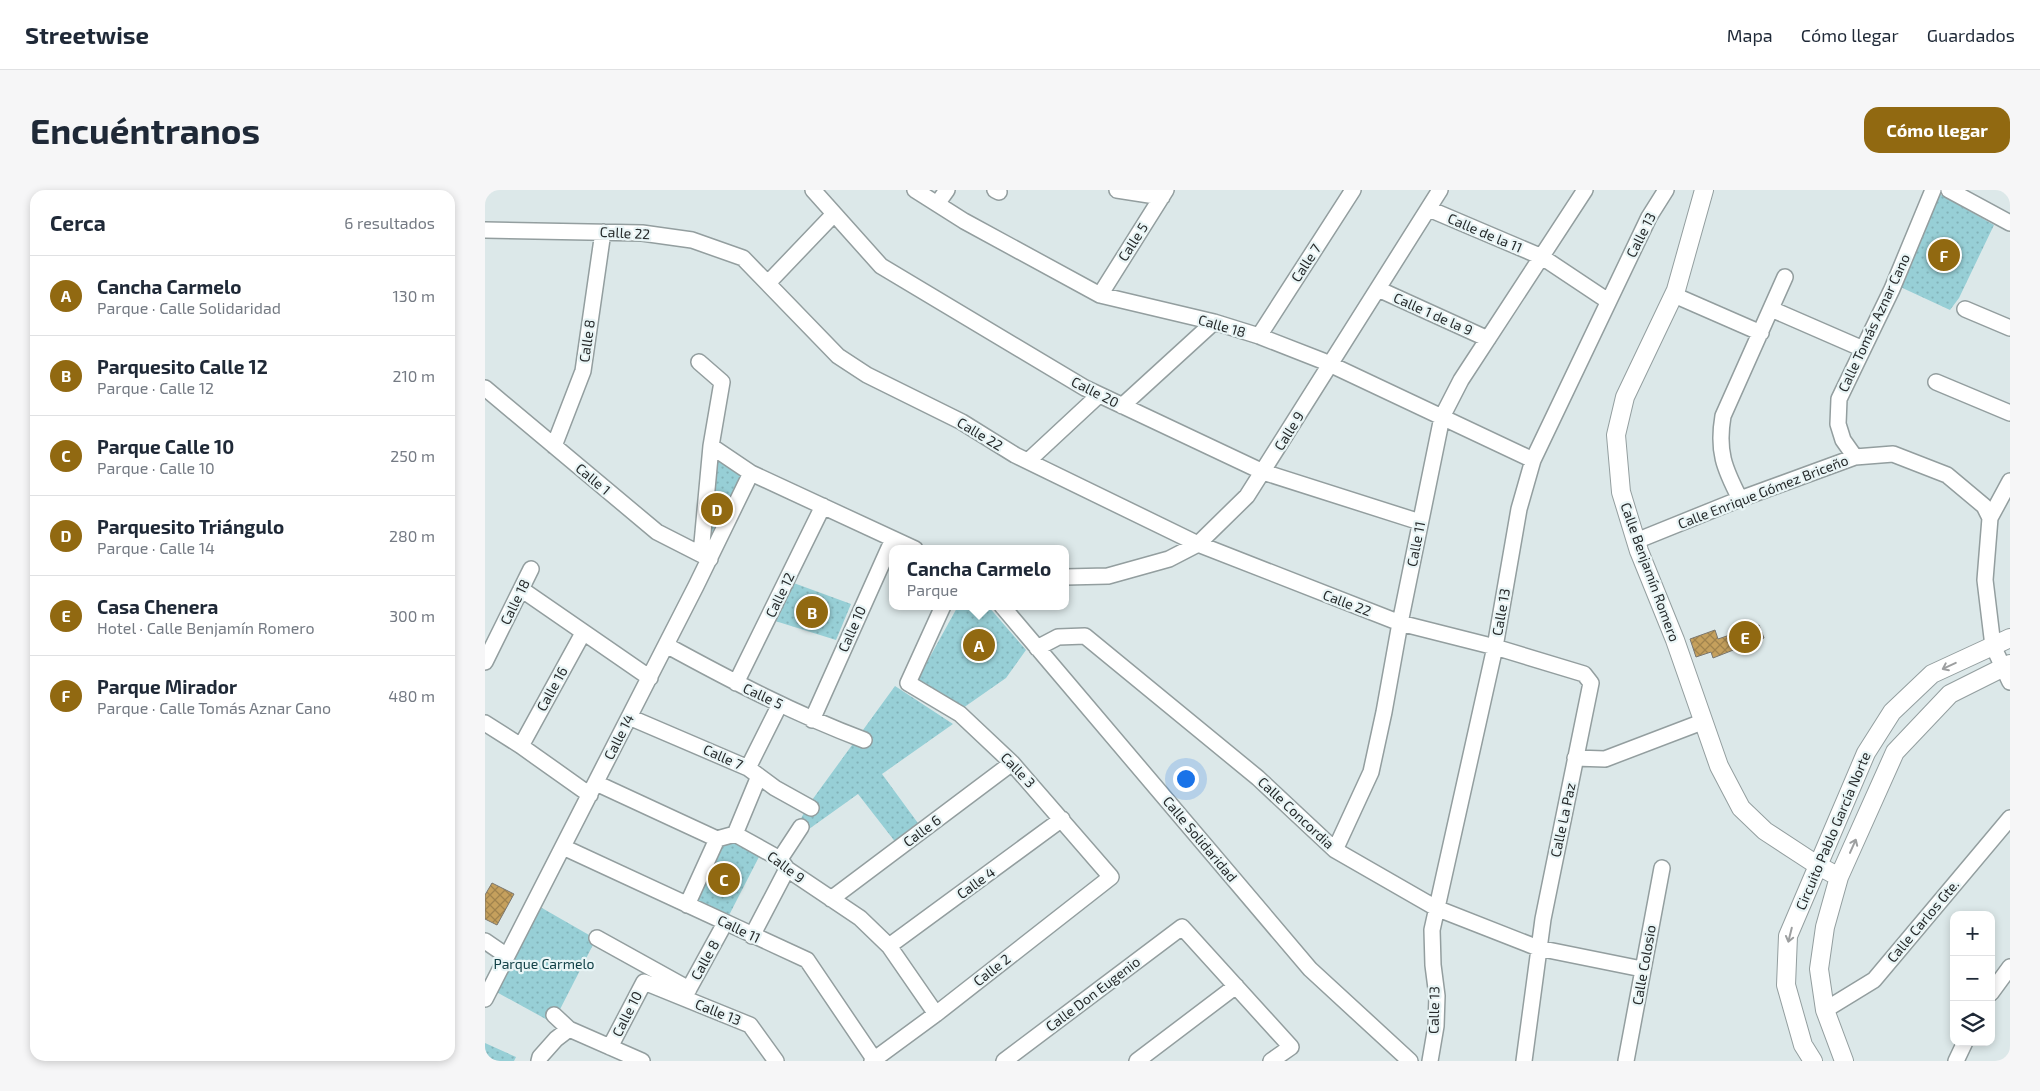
<!DOCTYPE html>
<html lang="es">
<meta charset="utf-8">
<style>
:root{--surface:#fff;--page:#f6f6f7;--text:#1f2937;--muted:#747a83;--line:#e0e1e3;--accent:#916911}
body{margin:0;font-family:"Exo 2",sans-serif;background:var(--page);color:var(--text)}
.controls{position:absolute;right:15px;bottom:15px;display:grid;overflow:hidden;border-radius:10px;box-shadow:0 2px 8px #0003}
.controls button{width:45px;height:45px;display:grid;place-items:center;padding:0;border:0;border-bottom:1px solid var(--line);background:var(--surface);color:var(--text);font:25px sans-serif}
.you{position:absolute;left:700px;top:588px;width:18px;height:18px;margin:-12px;border:4px solid #fff;border-radius:50%;background:#1a73e8;box-shadow:0 0 0 8px #1a73e833}
.badge{display:grid;place-items:center;width:32px;height:32px;border-radius:50%;background:var(--accent);color:#fff;font-size:16px;font-weight:700}
.pin{position:absolute;translate:-50% -50%;border:2px solid #fff;box-shadow:0 1px 5px #0006}
.popup{position:absolute;left:404px;top:355px;width:180px;height:65px;box-sizing:border-box;display:grid;place-content:center;border-radius:10px;background:var(--surface);filter:drop-shadow(0 1px 4px #0005);font-size:16px;white-space:nowrap;color:var(--muted)}
.popup b{font-size:19px;color:var(--text)}
.popup::after{content:'';position:absolute;left:50%;top:100%;margin-left:-10px;border:10px solid transparent;border-top-color:var(--surface)}
.list{margin:0;padding:0;list-style:none}
h2{display:flex;justify-content:space-between;align-items:center;height:65px;margin:0;padding:0 20px;font-size:21px}
h2 small{font-size:16px;font-weight:400;color:var(--muted)}
.list li{display:grid;grid-template-columns:32px 1fr auto;gap:15px;align-items:center;box-sizing:border-box;height:80px;padding:0 20px;border-top:1px solid var(--line)}
.list b{display:block;font-size:19px;white-space:nowrap}
.list p{margin:0;font-size:16px;white-space:nowrap;color:var(--muted)}
.list em{font-size:16px;font-style:normal;color:var(--muted)}
.icon{flex:none;width:28px;height:28px;fill:none;stroke:currentColor;stroke-width:2;stroke-linecap:round;stroke-linejoin:round}
.map{position:relative;flex:none;width:1525px;height:871px;overflow:hidden;border-radius:15px}
header{display:flex;align-items:center;gap:30px;box-sizing:border-box;height:70px;padding:0 25px;background:var(--surface);border-bottom:1px solid var(--line)}
header strong{font-size:24px}
nav{display:flex;gap:28px;margin-inline-start:auto;font-size:18px}
.intro{display:flex;align-items:center;justify-content:space-between;box-sizing:border-box;height:120px;padding:0 30px}
h1{margin:0;font-size:35px}
.button{padding:12px 22px;border-radius:15px;background:var(--accent);color:#fff;font-size:18px;font-weight:700}
main{display:flex;gap:30px;padding:0 30px}
aside{flex:1;background:var(--surface);border-radius:15px;box-shadow:0 2px 8px #0003}
.map>svg:first-child{display:block}
</style>
<header>
<strong>Streetwise</strong>
<nav><a>Mapa</a><a>Cómo llegar</a><a>Guardados</a></nav>
</header>
<div class="intro"><h1>Encuéntranos</h1><a class="button">Cómo llegar</a></div>
<main>
<aside>
<h2>Cerca<small>6 resultados</small></h2>
<ul class="list">
<li><span class="badge">A</span><div><b>Cancha Carmelo</b><p>Parque · Calle Solidaridad</p></div><em>130 m</em></li>
<li><span class="badge">B</span><div><b>Parquesito Calle 12</b><p>Parque · Calle 12</p></div><em>210 m</em></li>
<li><span class="badge">C</span><div><b>Parque Calle 10</b><p>Parque · Calle 10</p></div><em>250 m</em></li>
<li><span class="badge">D</span><div><b>Parquesito Triángulo</b><p>Parque · Calle 14</p></div><em>280 m</em></li>
<li><span class="badge">E</span><div><b>Casa Chenera</b><p>Hotel · Calle Benjamín Romero</p></div><em>300 m</em></li>
<li><span class="badge">F</span><div><b>Parque Mirador</b><p>Parque · Calle Tomás Aznar Cano</p></div><em>480 m</em></li>
</ul>
</aside>
<div class="map">
<svg width="1525" height="871" viewBox="0 0 1525 871">
<defs>
<pattern id="park-dots" width="8" height="8" patternUnits="userSpaceOnUse" patternTransform="scale(1.25)"><rect width="8" height="8" fill="#97cfd6"/><path d="M2 2h.1M6 6h.1" fill="none" stroke="#82b2b8" stroke-width="1.8" stroke-linecap="round"/></pattern>
<pattern id="building-cross-hatch" width="8" height="8" patternUnits="userSpaceOnUse" patternTransform="scale(1.25)"><rect width="8" height="8" fill="#c5a05d"/><path d="M0 0l8 8M0 8l8-8" fill="none" stroke="#a0834d"/></pattern>
</defs>
<rect width="100%" height="100%" fill="#dce8e9"/>
<!-- park -->
<path fill="url(#park-dots)" d="M1451,2l58,33 -35,73 -9,12 -54,-25z
M228,264l31,22 -37,65z
M306,392l60,22 -15,36 -64,-20z
M473,416h30l38,44 -20,28 -43,30 -47,-26z
M410,496l58,38 -71,50 41,56 -23,18 -42,-54 -70,50 19,-37z
M236,644l40,19 -36,70 -38,-18z
M50,714l61,35 -43,84 -62,-34z
M0,853l31,14 -2,4h-29z"/>
<!-- building -->
<path fill="url(#building-cross-hatch)" stroke="#7b776f" d="M1274,435l5,13 -51,20 -2,-6 -15,5 -6,-18 25,-9 3,9z
M7,693l22,11 -17,31 -12,-6v-24z"/>
<g fill="none" stroke-linecap="round" stroke-linejoin="round">
<defs>
<path id="minor" d="M328,0l68,76 204,122 178,84 157,50
M430,0l49,31 136,74 114,27 45,14 64,25 210,99
M510,0l4,2
M632,0l45,7
M1464,0l61,33
M452,14l10,-14
M944,19l113,48 66,44
M0,40l157,3 50,7 51,18 95,98 29,19 95,47 53,33 183,89 202,79 95,24 89,27 7,9 -48,236 -19,142
M283,93l66,-69
M893,99l110,50
M615,105l66,-105
M1189,105l87,38
M1286,119l92,40
M1480,119l45,19
M774,146l94,-146
M214,172l23,20 -11,64 -10,108
M1451,192l74,31
M0,198l172,144 53,27
M637,216l92,-84
M69,256l29,-75 20,-139
M226,256l40,27 164,76
M1370,267l-12,-17 -5,-16 1,-25 53,-110 41,-99
M543,271l71,-66
M1525,291l-20,37 -5,62 8,66 17,36
M1255,309c-16,-31 -23,-48 -17,-83l62,-139
M1151,351l104,-42 115,-42 38,-3 54,21 37,31 6,12
M580,387l43,-1 61,-17 29,-15 49,-48 193,-306
M36,399l129,89
M517,416l308,363 100,92
M181,455c64,35 129,69 198,95
M552,458l21,-11 27,-1 173,142 77,72 101,58 102,40 104,21
M0,472l46,-93
M251,493l87,-177
M144,527l119,51 27,20 36,20
M327,530l81,-181
M0,533l36,23 69,49
M36,556l62,-113
M1090,568l30,1 97,-37
M263,578l32,-64
M111,593l121,56 18,-5 45,25 7,10 73,49 29,28 47,68
M250,644l24,-58
M78,657l244,113 67,99
M850,660l36,-78 13,-60 16,-89 42,-206 19,-37 124,-190
M295,669l21,-32
M346,709l181,-136
M202,715l30,-66
M267,746l35,-67
M112,748l92,51
M0,751l22,15
M404,756l173,-127
M1506,803l19,-26
M200,806l40,-73
M0,809l211,-413 55,-113
M1340,820l49,-30 136,-162
M69,825l15,14 73,32
M125,857l34,-65 106,43 26,36
M54,871l1,-4 16,-18 13,-10
M387,871l64,-47 175,-137 -99,-114 -52,-49 -52,-31 35,-77
M519,871l178,-134 109,120 -20,14
M652,871l99,-75
M945,871l6,-35 1,-30 -4,-31 -1,-35 63,-283 24,-138 14,-49 116,-243 17,-27
M1141,871l36,-193
M1471,871l9,-19"/>
<path id="tertiary" d="M1219,0l-28,100 -51,107 -9,38 5,57 18,59 36,89 44,126 22,42 24,23 52,34 22,12
M1328,871l-10,-16 -17,-60 2,-49 78,-183 26,-41 40,-38 78,-36
M1359,871l-19,-51 -6,-41 6,-42 14,-50 56,-125 55,-58 60,-30"/>
</defs>
<!-- minor casing -->
<use href="#minor" stroke="#939e9f" stroke-width="18"/>
<!-- tertiary casing -->
<use href="#tertiary" stroke="#939e9f" stroke-width="20"/>
<!-- minor -->
<use href="#minor" stroke="#fff" stroke-width="15"/>
<!-- tertiary -->
<use href="#tertiary" stroke="#fff" stroke-width="18"/>
</g>
<!-- one-way arrows -->
<defs><path id="oneway-shaft" d="M-6 0H5M1.5-3L5.5 0L1.5 3" fill="none" stroke-width="1.6" stroke-linecap="round" stroke-linejoin="round" transform="scale(1.25)"/></defs>
<g stroke="#9d9fa0">
<use href="#oneway-shaft" transform="translate(1464 476) rotate(155)"/>
<use href="#oneway-shaft" transform="translate(1368 656) rotate(-66)"/>
<use href="#oneway-shaft" transform="translate(1305 745) rotate(104)"/>
</g>
<g text-anchor="middle" stroke-width="4.5" stroke-linejoin="round" paint-order="stroke">
<!-- street labels -->
<g font-size="14" fill="#262a2b" stroke="#e9f5f6">
<text transform="translate(140 43) rotate(3)" y="5">Calle 22</text>
<text transform="translate(1000 43) rotate(23)" y="5">Calle de la 11</text>
<text transform="translate(1156 45) rotate(-63)" y="5">Calle 13</text>
<text transform="translate(648 52) rotate(-57)" y="5">Calle 5</text>
<text transform="translate(821 73) rotate(-57)" y="5">Calle 7</text>
<text transform="translate(948 124) rotate(24)" y="5">Calle 1 de la 9</text>
<text transform="translate(1389 133) rotate(-65)" y="5">Calle Tomás Aznar Cano</text>
<text transform="translate(737 136) rotate(16)" y="5">Calle 18</text>
<text transform="translate(102 151) rotate(-82)" y="5">Calle 8</text>
<text transform="translate(610 202) rotate(27)" y="5">Calle 20</text>
<text transform="translate(804 241) rotate(-58)" y="5">Calle 9</text>
<text transform="translate(495 244) rotate(31)" y="5">Calle 22</text>
<text transform="translate(108 289) rotate(40)" y="5">Calle 1</text>
<text transform="translate(1278 302) rotate(-21)" y="5">Calle Enrique Gómez Briceño</text>
<text transform="translate(931 354) rotate(-79)" y="5">Calle 11</text>
<text transform="translate(1165 382) rotate(70)" y="5">Calle Benjamín Romero</text>
<text transform="translate(295 405) rotate(-64)" y="5">Calle 12</text>
<text transform="translate(30 412) rotate(-64)" y="5">Calle 18</text>
<text transform="translate(862 413) rotate(21)" y="5">Calle 22</text>
<text transform="translate(1016 422) rotate(-80)" y="5">Calle 13</text>
<text transform="translate(367 439) rotate(-66)" y="5">Calle 10</text>
<text transform="translate(67 499) rotate(-61)" y="5">Calle 16</text>
<text transform="translate(278 506) rotate(25)" y="5">Calle 5</text>
<text transform="translate(134 547) rotate(-63)" y="5">Calle 14</text>
<text transform="translate(238 567) rotate(24)" y="5">Calle 7</text>
<text transform="translate(533 580) rotate(46)" y="5">Calle 3</text>
<text transform="translate(811 623) rotate(43)" y="5">Calle Concordia</text>
<text transform="translate(1078 630) rotate(-78)" y="5">Calle La Paz</text>
<text transform="translate(437 641) rotate(-37)" y="5">Calle 6</text>
<text transform="translate(1348 641) rotate(-67)" y="5">Circuito Pablo García Norte</text>
<text transform="translate(715 649) rotate(50)" y="5">Calle Solidaridad</text>
<text transform="translate(301 677) rotate(37)" y="5">Calle 9</text>
<text transform="translate(491 693) rotate(-36)" y="5">Calle 4</text>
<text transform="translate(1438 731) rotate(-50)" y="5">Calle Carlos Gte.</text>
<text transform="translate(254 739) rotate(26)" y="5">Calle 11</text>
<text transform="translate(220 770) rotate(-61)" y="5">Calle 8</text>
<text transform="translate(1159 775) rotate(-80)" y="5">Calle Colosio</text>
<text transform="translate(507 780) rotate(-38)" y="5">Calle 2</text>
<text transform="translate(608 804) rotate(-37)" y="5">Calle Don Eugenio</text>
<text transform="translate(949 820) rotate(-89)" y="5">Calle 13</text>
<text transform="translate(233 822) rotate(22)" y="5">Calle 13</text>
<text transform="translate(142 824) rotate(-63)" y="5">Calle 10</text>
</g>
<!-- park labels -->
<g font-size="14" fill="#124147" stroke="#e9f5f6">
<text x="59" y="779">Parque Carmelo</text>
</g>
</g>
</svg>
<div class="controls">
<button>+</button>
<button>−</button>
<button><svg class="icon" aria-label="layers" viewBox="0 0 24 24"><path d="M12 4l9 5-9 5-9-5zM3 14l9 5 9-5"/></svg></button>
</div>
<div class="you"></div>
<div class="pin badge" style="left:494px;top:455px">A</div>
<div class="popup"><b>Cancha Carmelo</b>Parque</div>
<div class="pin badge" style="left:327px;top:422px">B</div>
<div class="pin badge" style="left:239px;top:689px">C</div>
<div class="pin badge" style="left:232px;top:319px">D</div>
<div class="pin badge" style="left:1260px;top:447px">E</div>
<div class="pin badge" style="left:1459px;top:65px">F</div>
</div>
</main>
